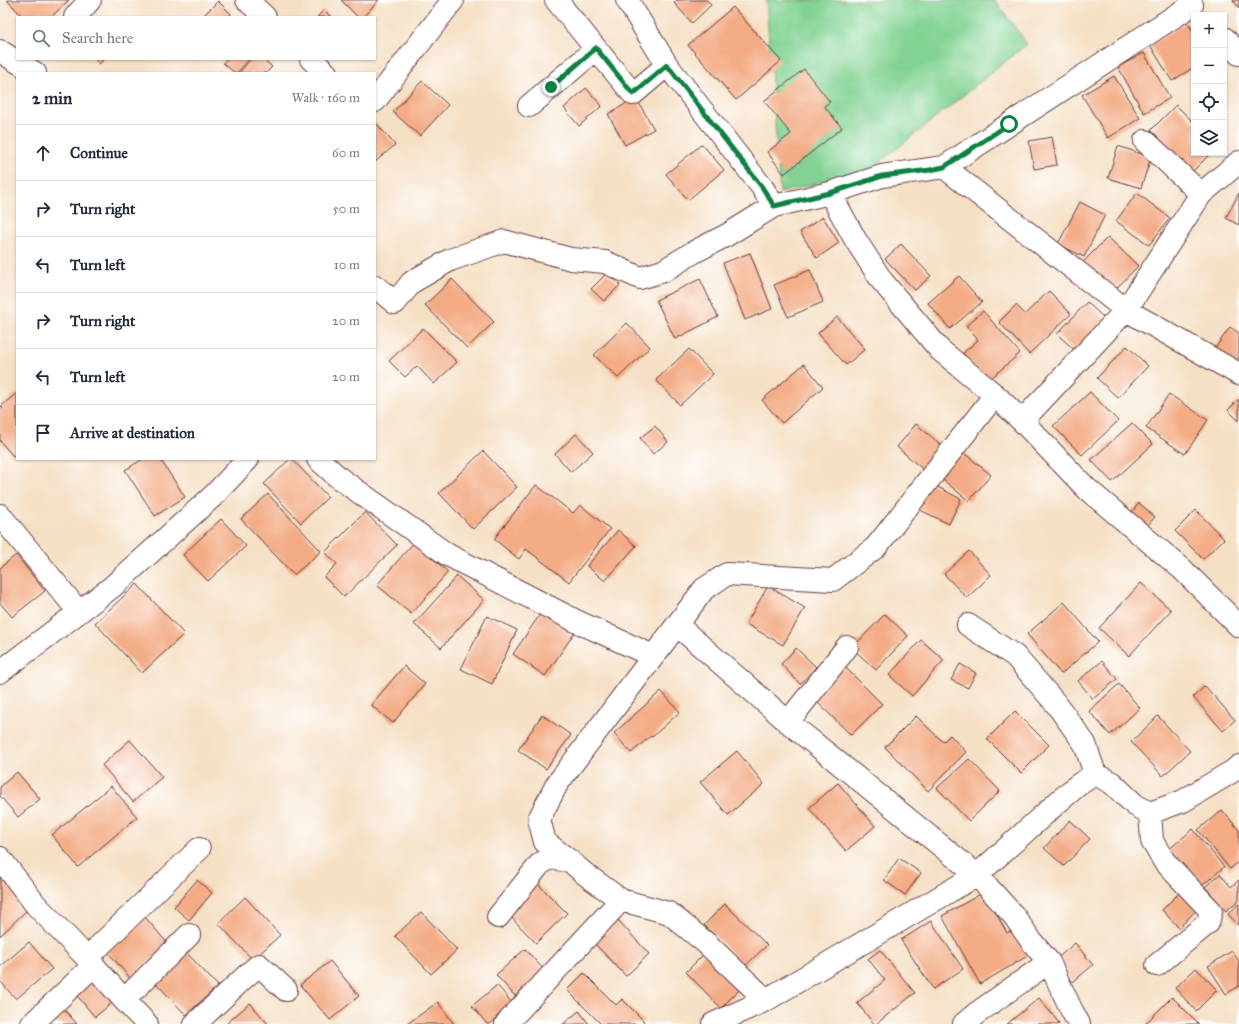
<!DOCTYPE html>
<meta charset="utf-8">
<style>
:root{--surface:#fff;--page:#f6f6f7;--text:#1f2937;--muted:#747a83;--line:#e0e1e3}
body{margin:0;font-family:"IM FELL Great Primer",serif;background:var(--page);color:var(--text)}
.controls{position:absolute;right:12px;top:12px;display:grid;overflow:hidden;border-radius:0px;box-shadow:0 1px 3px #0004}
.controls button{width:36px;height:36px;display:grid;place-items:center;padding:0;border:0;border-bottom:1px solid var(--line);background:var(--surface);color:var(--text);font:20px sans-serif}
.stop{position:absolute;width:12px;height:12px;margin:-9px;border:3px solid #0b8043;border-radius:50%;background:#fff}
.stop.end{background:#0b8043;border-color:#fff;box-shadow:0 1px 4px #0008}
.list{margin:0;padding:0;list-style:none}
h2{display:flex;justify-content:space-between;align-items:center;height:52px;margin:0;padding:0 16px;font-size:17px}
h2 small{font-size:13px;font-weight:400;color:var(--muted)}
.list li{display:grid;grid-template-columns:26px 1fr auto;gap:12px;align-items:center;box-sizing:border-box;height:56px;padding:0 16px;border-top:1px solid var(--line)}
.list b{display:block;font-size:15px;white-space:nowrap}
.list em{font-size:13px;font-style:normal;color:var(--muted)}
.icon{flex:none;width:22px;height:22px;fill:none;stroke:currentColor;stroke-width:2;stroke-linecap:round;stroke-linejoin:round}
.map{position:relative;flex:none;width:1239px;height:1024px;overflow:hidden}
.search{position:absolute;background:var(--surface);box-shadow:0 1px 3px #0004;left:16px;top:16px;width:360px;height:44px;display:flex;align-items:center;gap:10px;box-sizing:border-box;padding:0 14px;border-radius:0px;color:var(--muted);font-size:15px}
.panel{position:absolute;background:var(--surface);box-shadow:0 1px 3px #0004;left:16px;top:72px;width:360px;height:388px;border-radius:0px}
.map>svg:first-child{display:block}
</style>
<div class="map">
<svg width="1239" height="1024" viewBox="0 0 1239 1024">
<rect width="100%" height="100%" fill="#fff"/>
<filter id="ink" filterUnits="userSpaceOnUse"><feTurbulence type="fractalNoise" baseFrequency=".025" numOctaves="2"/><feDisplacementMap in="SourceGraphic" scale="8" xChannelSelector="R" yChannelSelector="G"/><feConvolveMatrix kernelMatrix="1 2 1 2 8 2 1 2 1" color-interpolation-filters="sRGB"/></filter>
<filter id="wash" filterUnits="userSpaceOnUse"><feTurbulence type="fractalNoise" baseFrequency=".012" numOctaves="4" result="noise"/><feDisplacementMap in="SourceGraphic" scale="16" xChannelSelector="R" yChannelSelector="G"/><feGaussianBlur stdDeviation="0.9" result="paint"/><feColorMatrix in="noise" values="0 0 0 0 0 0 0 0 0 0 0 0 0 0 0 0 0 1.4 0 .05"/><feComposite in="paint" operator="in"/></filter>
<g filter="url(#wash)">
<rect width="100%" height="100%" fill="#f5e0c5"/>
<!-- green -->
<path fill="#82d393" stroke="#66795f" d="M766,0h229l32,44 -153,123 -94,26z"/>
<g id="blocks">
<!-- building -->
<path fill="#f3ac85" d="M7,0h62l-18,17h-28z
M341,0h38l-16,17h-5z
M677,0h30l4,5 -19,18 -18,-20z
M1233,0h6v8z
M218,1l13,13 -3,3h-26z
M733,7l48,54 -45,39 -48,-55z
M324,10l7,7h-14z
M1187,22l7,11v34l-22,14 -22,-36z
M1144,53l26,45 -26,15 -26,-46z
M95,59h9l-5,5z
M226,59h23l-12,14h-2l-12,-10z
M251,59h12l9,8 -6,6h-27z
M804,69l26,33 -6,4 18,22 -58,46 -17,-22 24,-18 -27,-33z
M1114,76l26,42 -32,20 -26,-43z
M422,81l26,24 -28,31 -27,-24z
M586,88l16,18 -23,20 -15,-18z
M636,98l18,31 -29,16 -17,-31z
M1176,105l18,18v30h17l-19,19 -41,-42z
M376,123l19,22 -20,17v-38z
M1052,137l5,28 -23,4 -5,-28z
M702,144l22,26 -36,30 -22,-26z
M1118,146l33,11 -10,31 -33,-10z
M1137,193l33,25 -21,27 -33,-24z
M1239,193v32l-13,-7z
M1080,202l25,13 -21,42 -26,-13z
M823,217l16,26 -22,15 -17,-26z
M1108,237l30,29 -27,28 -30,-30z
M901,244l30,32 -16,14 -30,-31z
M750,253l22,56 -27,11 -22,-57z
M810,270l13,32 -35,15 -14,-32z
M607,273l13,12 -16,16 -13,-12z
M959,276l23,26 -32,27 -22,-26z
M452,279l42,43 -27,26 -42,-43z
M700,279l18,38 -43,22 -19,-39z
M1049,291l22,23 -42,40 -30,-32 17,-17 9,9z
M1087,302l21,20 -29,32 -22,-20z
M983,311l37,42 -32,28 -25,-28 15,-13 -12,-14z
M837,317l28,32 -19,16 -28,-32z
M627,323l23,24 -32,31 -24,-23z
M1230,327l9,6v36l-26,-18z
M423,328l34,34 -23,22 -17,-18 -12,11 -16,-16z
M1127,346l21,20 -30,32 -21,-20z
M689,349l24,25 -33,31 -24,-25z
M804,364l19,23 -41,36 -20,-23z
M1090,392l28,29 -36,34 -29,-29z
M17,393v60l-4,3 -13,-15v-31l3,-2 -2,-2z
M1169,394l39,26 -23,34 -39,-26z
M1239,399v22l-11,-11z
M1132,423l21,21 -41,38 -21,-22z
M916,424l30,25 -20,23 -29,-25z
M655,426l13,16 -15,12 -13,-16z
M576,434l17,18 -22,20 -16,-18z
M959,449l32,26 -22,26 -31,-25z
M483,451l34,36 -44,42 -34,-36z
M143,459h17l25,38 -30,19 -30,-46z
M290,459h2l36,38 -27,26 -37,-39z
M930,483l31,16 -12,25 -33,-16z
M536,485l37,28 7,-8 30,24 -41,53 -43,-33 -7,10 -25,-20z
M268,494l53,57 -27,24 -53,-56z
M1139,503l16,14 -8,9 -16,-13z
M1196,510l28,29 -21,20 -28,-28z
M365,512l32,33 -53,52 -20,-20 13,-13 -12,-12z
M221,519l25,27 -38,35 -25,-26z
M618,530l18,16 -31,35 -18,-15z
M414,542l34,30 -37,42 -34,-29z
M969,551l22,24 -24,23 -23,-24z
M16,555l29,36 -33,26 -12,-14v-35z
M457,576l27,24 -43,48 -27,-24z
M1141,583l30,27 -42,46 -30,-28z
M137,584l47,50 -42,39 -47,-50z
M768,586l37,22 -22,37 -37,-21z
M1064,602l34,40 -37,32 -34,-40z
M545,607l32,22 -32,47 -32,-22z
M885,614l23,22 -32,34 -24,-22z
M487,616l30,14 -25,54 -31,-15z
M921,640l23,20 -32,36 -23,-21z
M796,648l20,19 -16,17 -19,-20z
M1102,661l15,18 -24,20 -15,-18z
M960,664l16,9 -8,15 -17,-8z
M404,666l21,18 -32,39 -22,-18z
M844,666l38,38 -31,31 -38,-37z
M1119,684l21,24 -30,27 -21,-24z
M1205,686l30,34 -12,11 -30,-34z
M661,691l19,21 -28,25 -1,-1 -20,17 -17,-20z
M1015,711l34,34 -28,28 -34,-34z
M542,715l29,20 -25,34 -28,-19z
M916,716l27,26 7,-7 16,17 -38,39 -43,-44z
M1158,716l32,35 -27,25 -32,-34z
M130,740l32,37 -29,25 -31,-37z
M737,751l27,33 -36,31 -28,-33z
M969,759l31,32 -31,30 -32,-33z
M17,772l23,27 -22,18 -18,-21v-9z
M838,783l37,43 -29,25 -37,-43z
M111,786l26,31 -59,50 -26,-32z
M1222,810l17,20v31l-9,8 -32,-39z
M1070,820l20,19 -26,27 -20,-18z
M1193,829l31,38 -25,21 -32,-37z
M899,858l22,15 -16,22 -21,-15z
M1220,874l11,13 8,-7v20l-13,11 -21,-24z
M0,876l30,31 -30,29z
M197,880l15,13 -23,27 -15,-13z
M536,882l31,31 -31,30 -31,-32z
M1182,890l17,17 -20,21 -17,-18z
M984,892l23,41 9,-5 15,26 -51,30 -38,-68z
M245,897l35,38 -27,25 -35,-37z
M725,904l42,41 -22,21 -41,-41z
M1239,904v22l-11,-12z
M421,912l36,38 -26,24 -36,-38z
M145,917l24,28 -39,33 -24,-28z
M618,920l31,34 -23,22 -32,-33z
M931,921l32,48 -30,20 -32,-49z
M29,942l23,27 -36,30 -16,-18v-14z
M1075,943l18,22 -20,17 -19,-21z
M183,949l35,37 -32,29 -34,-36z
M525,949l19,21 -29,26 -19,-21z
M880,950l35,43 -39,31h-2l-17,-21 28,-23 -17,-21z
M1232,951l7,10v25l-13,8 -18,-28z
M704,954l35,36 -18,18 -35,-36z
M330,961l29,35 -29,24 -30,-35z
M1196,968l21,22 -21,21 -21,-23z
M584,973l32,32 6,-6 22,22 -3,3h-40l-34,-34z
M91,977l22,25 -18,15 -21,-25z
M497,985l16,19 -23,20h-3l-15,-18z
M1172,997l27,27h-54z
M1039,998l20,25 -2,1h-50z
M438,1002l16,22h-47z
M250,1003l18,21h-42z
M63,1008l14,16h-33z
M579,1011l10,13h-26z"/>
</g>
</g>
<g filter="url(#ink)">
<use href="#blocks" fill-opacity="0" stroke="#643c42" stroke-width="1"/>
<g fill="none" stroke-linecap="round" stroke-linejoin="round">
<defs>
<path id="minor" d="M247,0l18,17
M556,0l77,94 34,-29
M627,0l40,65 95,122 12,19
M75,17l15,-17
M1224,38l15,16
M0,51l35,22
M311,59l15,14
M375,101l78,-101
M529,106l67,-57
M1145,141l56,53
M944,167l248,-162
M830,193l25,46 27,42 58,69 55,45 27,26 65,68 95,80 57,57
M375,286l20,17 17,-21 38,-22 54,-19 67,18 34,3 35,16 23,-7 31,-19 33,-17 47,-29 56,-13 52,-17 62,-9 182,143 113,64
M1022,421l104,-111 75,-116 38,-32
M318,459l21,19 109,77 128,66 77,35
M0,515l79,97
M677,625l111,97 189,153 37,41 18,26 17,20 22,47 8,15
M968,625l47,31 42,49 28,39 10,30
M0,672l112,-85 101,-91 35,-37
M788,722l59,-75
M1150,813l2,28 12,20 47,50 -3,12 -51,42
M0,858l36,47 51,53 37,42 23,24
M498,917l42,-53 10,-6 20,3
M87,958l112,-109
M124,1000l65,-65
M766,1000l-60,-57 -37,-30 -48,-13 -36,-26 -15,-13 -25,-19 -6,-23 18,-35 147,-195 23,-15 106,6 43,-33 119,-152
M32,1024l61,-58
M195,1024l51,-48 13,-11 27,25
M506,1024l115,-124
M713,1024l53,-24 211,-125 81,-73 20,-17 17,-11 17,9 23,22 15,8 33,-12 50,-30 6,-5
M964,1024l13,-11 72,-51"/>
</defs>
<!-- minor casing -->
<use href="#minor" stroke="#643c42" stroke-width="24"/>
<!-- minor -->
<use href="#minor" stroke="#fff" stroke-width="22"/>
</g>
</g>
<g fill="none" stroke-linecap="round" stroke-linejoin="round" filter="url(#ink)">
<!-- route -->
<path stroke="#0b8043" stroke-width="5" d="M551,87l45,-39 37,46 34,-29 95,122 12,19 56,-13 52,-17 48,-6 14,-3 65,-43"/>
</g>
</svg>
<div class="controls">
<button>+</button>
<button>−</button>
<button><svg class="icon" aria-label="locate" viewBox="0 0 24 24"><circle cx="12" cy="12" r="6"/><path d="M12 2v4M12 18v4M2 12h4M18 12h4"/></svg></button>
<button><svg class="icon" aria-label="layers" viewBox="0 0 24 24"><path d="M12 4l9 5-9 5-9-5zM3 14l9 5 9-5"/></svg></button>
</div>
<div class="stop" style="left:1009px;top:124px"></div>
<div class="stop end" style="left:551px;top:87px"></div>
<div class="search"><svg class="icon" aria-label="search" viewBox="0 0 24 24"><circle cx="10" cy="10" r="6"/><path d="M15 15l6 6"/></svg>Search here</div>
<section class="panel">
<h2>2 min<small>Walk · 160 m</small></h2>
<ul class="list">
<li><svg class="icon" aria-label="ahead" viewBox="0 0 24 24"><path d="M12 20V5M6 11l6-6 6 6"/></svg><div><b>Continue</b></div><em>60 m</em></li>
<li><svg class="icon" aria-label="right" viewBox="0 0 24 24"><path d="M7 20v-9h11M14 6l5 5-5 5"/></svg><div><b>Turn right</b></div><em>50 m</em></li>
<li><svg class="icon" aria-label="left" viewBox="0 0 24 24"><path d="M17 20v-9H6M10 6l-5 5 5 5"/></svg><div><b>Turn left</b></div><em>10 m</em></li>
<li><svg class="icon" aria-label="right" viewBox="0 0 24 24"><path d="M7 20v-9h11M14 6l5 5-5 5"/></svg><div><b>Turn right</b></div><em>20 m</em></li>
<li><svg class="icon" aria-label="left" viewBox="0 0 24 24"><path d="M17 20v-9H6M10 6l-5 5 5 5"/></svg><div><b>Turn left</b></div><em>20 m</em></li>
<li><svg class="icon" aria-label="arrive" viewBox="0 0 24 24"><path d="M6 21V4h12l-3 4 3 4H6"/></svg><div><b>Arrive at destination</b></div></li>
</ul>
</section>
</div>
